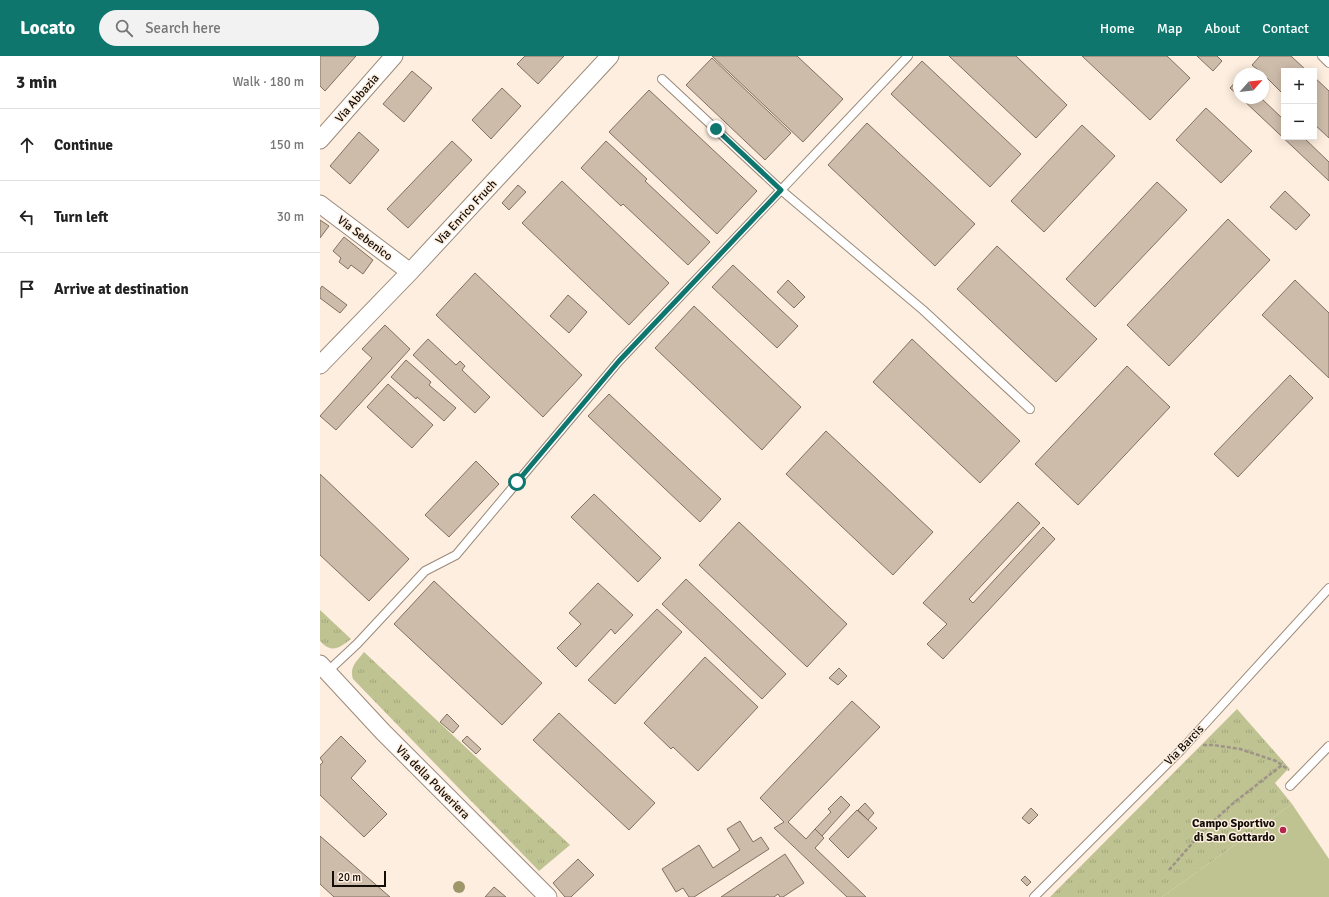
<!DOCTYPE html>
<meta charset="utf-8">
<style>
:root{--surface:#fff;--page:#f2f2f2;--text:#222;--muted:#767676;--line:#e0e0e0;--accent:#0f766e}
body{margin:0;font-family:Signika,sans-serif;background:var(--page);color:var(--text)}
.controls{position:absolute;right:12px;top:12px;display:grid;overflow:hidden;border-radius:0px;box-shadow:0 2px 10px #0003}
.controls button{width:36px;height:36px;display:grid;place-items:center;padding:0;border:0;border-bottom:1px solid var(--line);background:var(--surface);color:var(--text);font:20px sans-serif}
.compass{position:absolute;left:913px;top:12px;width:36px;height:36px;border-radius:50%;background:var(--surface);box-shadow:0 2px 10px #0003;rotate:63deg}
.scale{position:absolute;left:12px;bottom:10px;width:54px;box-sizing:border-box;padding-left:4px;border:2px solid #140e08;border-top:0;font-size:11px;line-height:14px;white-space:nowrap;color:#140e08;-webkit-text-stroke:3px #fdeedf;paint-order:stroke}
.stop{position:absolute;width:12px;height:12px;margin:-9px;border:3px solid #0f766e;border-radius:50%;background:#fff}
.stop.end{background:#0f766e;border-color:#fff;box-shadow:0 1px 4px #0008}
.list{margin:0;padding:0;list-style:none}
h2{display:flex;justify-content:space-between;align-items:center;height:52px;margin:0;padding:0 16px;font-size:17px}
h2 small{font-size:13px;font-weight:400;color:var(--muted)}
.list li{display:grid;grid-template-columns:26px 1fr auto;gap:12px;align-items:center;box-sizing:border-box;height:72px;padding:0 16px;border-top:1px solid var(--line)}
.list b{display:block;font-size:15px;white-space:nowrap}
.list em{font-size:13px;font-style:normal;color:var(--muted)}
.icon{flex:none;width:22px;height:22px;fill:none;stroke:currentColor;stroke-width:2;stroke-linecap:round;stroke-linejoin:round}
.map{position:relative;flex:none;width:1009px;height:841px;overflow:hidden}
header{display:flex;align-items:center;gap:24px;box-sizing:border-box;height:56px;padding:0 20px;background:var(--accent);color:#fff}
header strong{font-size:19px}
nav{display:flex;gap:22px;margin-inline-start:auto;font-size:14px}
.search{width:280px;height:36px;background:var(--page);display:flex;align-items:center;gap:10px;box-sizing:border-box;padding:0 14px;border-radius:22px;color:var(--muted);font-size:15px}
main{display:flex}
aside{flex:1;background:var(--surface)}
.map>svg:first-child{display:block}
</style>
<header>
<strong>Locato</strong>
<div class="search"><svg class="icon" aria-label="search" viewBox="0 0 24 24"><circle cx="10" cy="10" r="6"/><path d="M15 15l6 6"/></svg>Search here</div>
<nav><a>Home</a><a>Map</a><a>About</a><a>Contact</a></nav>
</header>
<main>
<aside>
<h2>3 min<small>Walk · 180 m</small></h2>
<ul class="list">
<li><svg class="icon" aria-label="ahead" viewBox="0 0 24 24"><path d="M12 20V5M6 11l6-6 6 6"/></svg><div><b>Continue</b></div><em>150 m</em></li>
<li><svg class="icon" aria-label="left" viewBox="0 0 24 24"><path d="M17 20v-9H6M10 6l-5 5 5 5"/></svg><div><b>Turn left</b></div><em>30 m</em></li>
<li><svg class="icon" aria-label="arrive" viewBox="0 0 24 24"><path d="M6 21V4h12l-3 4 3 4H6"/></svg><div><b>Arrive at destination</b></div></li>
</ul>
</aside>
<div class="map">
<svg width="1009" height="841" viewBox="0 0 1009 841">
<defs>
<pattern id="grass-tufts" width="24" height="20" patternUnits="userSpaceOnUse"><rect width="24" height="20" fill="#bfc291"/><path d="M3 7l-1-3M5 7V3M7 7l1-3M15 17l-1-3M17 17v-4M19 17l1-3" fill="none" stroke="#a3a67c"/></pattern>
</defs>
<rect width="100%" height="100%" fill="#fdeedf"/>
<!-- grass -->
<path fill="url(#grass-tufts)" d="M0,554l31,29c-12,9 -19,15 -31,2z
M44,596l206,193 -31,26 -186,-192c-4,-12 4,-18 11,-27z
M917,653l52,59 -14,15 17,21 -130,93h-112z"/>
<!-- pitch -->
<path fill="#bfc291" d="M972,748l37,55v38h-167z"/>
<!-- building -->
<path fill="#cebcab" stroke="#817060" d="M0,0h36l-31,35 -5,-5z
M205,0h39l-26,28 -21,-20z
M392,0h85l46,43 -40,43z
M629,0h67l51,49 -31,33z
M762,0h85l23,22 -40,42z
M877,0h20l5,5 -9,10z
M940,0h31l16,15h-23v24l-21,-21 -11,-9z
M392,2l79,75 -26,27 -79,-75z
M602,5l99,93 -31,33 -99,-93z
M92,15l20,17 -28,34 -21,-18z
M994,21l15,14v47l-15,-14z
M919,22v18l-9,-8z
M182,32l19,18 -30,33 -19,-19z
M329,34l108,101 -40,43 -108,-102z
M921,42h20l23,22v17h19l26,25v19z
M886,52l46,43 -31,32 -45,-43z
M547,67l108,101 -40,42 -107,-101z
M762,69l33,31 -71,76 -33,-31z
M39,76l20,18 -29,34 -20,-18z
M132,85l20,19 -64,68 -21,-19z
M286,85l41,38 -2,2 65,61 -22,23 -65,-61 -2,2 -40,-38z
M242,125l107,102 -40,42 -107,-102z
M837,126l30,28 -92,97 -29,-28z
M198,129l8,7 -17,18 -7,-7z
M965,135l25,24 -14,15 -26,-23z
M908,163l42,41 -101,106 -42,-41z
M0,164l9,6 -9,12z
M24,181l29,23 -10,14 -12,-9 -3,4 -9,-7 2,-4 -8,-7z
M677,190l100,93 -41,43 -99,-93z
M413,209l65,61 -21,22 -65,-61z
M155,217l107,102 -39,42 -107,-102z
M468,224l17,17 -11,11 -17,-16z
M975,224l34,33v65l-67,-63z
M2,230l25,19 -7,8 -20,-15v-9z
M248,239l19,17 -18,21 -19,-17z
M374,250l107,101 -39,43 -107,-102z
M65,269l25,24 -74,81 -16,-14 52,-58 -10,-9z
M108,283l28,26 4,-4 5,5 -3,4 28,27 -15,16 -62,-58z
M592,283l108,102 -40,42 -107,-101z
M86,304l25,22 -2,3 27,23 -12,13 -27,-24 -1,2 -25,-22z
M807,310l43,41 -92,98 -43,-41z
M970,319l23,23 -75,79 -24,-23z
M68,328l45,41 -21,23 -45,-41z
M289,338l112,105 -21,23 -112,-106z
M506,375l107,101 -40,43 -107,-101z
M156,405l23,23 -50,53 -24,-22z
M0,418l89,85 -40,42 -49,-46z
M274,438l67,64 -23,24 -67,-65z
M698,446l22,21 -71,76 4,4 70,-76 12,12 -112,120 -16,-15 20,-20 -24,-21z
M419,466l108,102 -40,43 -108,-102z
M366,523l100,95 -24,25 -100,-95z
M114,525l108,102 -40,42 -108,-101z
M278,527l35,32 -18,19 -4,-5 -35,38 -19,-19 24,-24 -12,-11z
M337,553l25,23 -67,72 -27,-24z
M385,601l53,50 -60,64 -25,-24 -2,2 -27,-26z
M519,612l8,8 -9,9 -9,-7z
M532,645l28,26 -92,95 18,17 9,-10 9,9 -9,10 51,49h-19l-73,-69 10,-6 -24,-24z
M239,657l96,90 -26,27 -96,-90z
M127,658l12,12 -6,7 -13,-11z
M21,680l25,25 -15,17 36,36 -23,23 -44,-42v-30l3,-3 -3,-4z
M147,680l14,13 -5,5 -14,-13z
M521,740l9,9 -28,31 -7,-7 16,-17 -3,-3z
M545,747l9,10 -6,7 -10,-10z
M711,752l7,7 -9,9 -7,-6z
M537,754l20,18 -29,30 -19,-19z
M420,765l13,21 8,-5 8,12 -75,48h-5l-6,-9 -7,4 -14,-23 37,-24 14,23 27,-18 -13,-21z
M0,780l70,61h-56l-14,-13z
M465,798l19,29 -21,14h-3l-2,-3 -4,3h-53z
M258,803l16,16 -23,22h-6l-12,-14z
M705,820l6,6 -4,4 -6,-6z
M174,831l12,10h-21z"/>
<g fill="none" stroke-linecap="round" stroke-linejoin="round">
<defs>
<path id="service" d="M1002,0l7,7
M342,23l119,111 142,120 107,99
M7,616l30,-28 68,-73 31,-16 163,-194 289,-305
M970,730l39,-40
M714,841l148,-148 147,-161"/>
<path id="minor" d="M0,84l74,-84
M0,148l90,68
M0,309l90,-93 200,-216
M0,608l63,68 165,165"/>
</defs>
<!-- service casing -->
<use href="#service" stroke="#9b8a79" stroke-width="10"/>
<!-- minor casing -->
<use href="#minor" stroke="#9b8a79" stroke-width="19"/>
<!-- path -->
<path stroke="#9e9388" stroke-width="2.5" stroke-dasharray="4 2" stroke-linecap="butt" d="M883,689h10l27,4 36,12 13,9
M849,814l33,-38 29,-27 51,-40"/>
<!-- service -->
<use href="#service" stroke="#fff" stroke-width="8"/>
<!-- minor -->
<use href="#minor" stroke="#fff" stroke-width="17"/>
</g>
<!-- trees -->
<circle fill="#9d9769" cx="139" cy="831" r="6"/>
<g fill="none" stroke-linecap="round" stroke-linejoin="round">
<!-- route -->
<path stroke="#0f766e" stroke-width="5" d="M197,426l102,-121 162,-171 -65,-61"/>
</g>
<!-- markers -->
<circle fill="#b6254d" stroke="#fdeedf" stroke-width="1.5" cx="963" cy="774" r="4"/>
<g text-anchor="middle" stroke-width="3" stroke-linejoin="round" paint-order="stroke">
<!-- street labels -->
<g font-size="12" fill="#140e08" stroke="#fdeedf">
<text transform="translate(37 42) rotate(-49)" y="4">Via Abbazia</text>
<text transform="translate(146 156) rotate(-47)" y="4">Via Enrico Fruch</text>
<text transform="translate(45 182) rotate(37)" y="4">Via Sebenico</text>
<text transform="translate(864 689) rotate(-46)" y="4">Via Barcis</text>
<text transform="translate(113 726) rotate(45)" y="4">Via della Polveriera</text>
</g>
<!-- poi labels -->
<g font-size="12" font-weight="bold" fill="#140e08" stroke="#fdeedf" text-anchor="end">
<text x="955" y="771">Campo Sportivo<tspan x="955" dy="14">di San Gottardo</tspan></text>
</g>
</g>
</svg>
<div class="controls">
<button>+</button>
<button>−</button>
</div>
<svg class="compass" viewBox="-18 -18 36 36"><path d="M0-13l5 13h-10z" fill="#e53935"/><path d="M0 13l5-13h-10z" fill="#767676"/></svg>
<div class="scale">20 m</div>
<div class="stop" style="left:197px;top:426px"></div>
<div class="stop end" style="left:396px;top:73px"></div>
</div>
</main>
